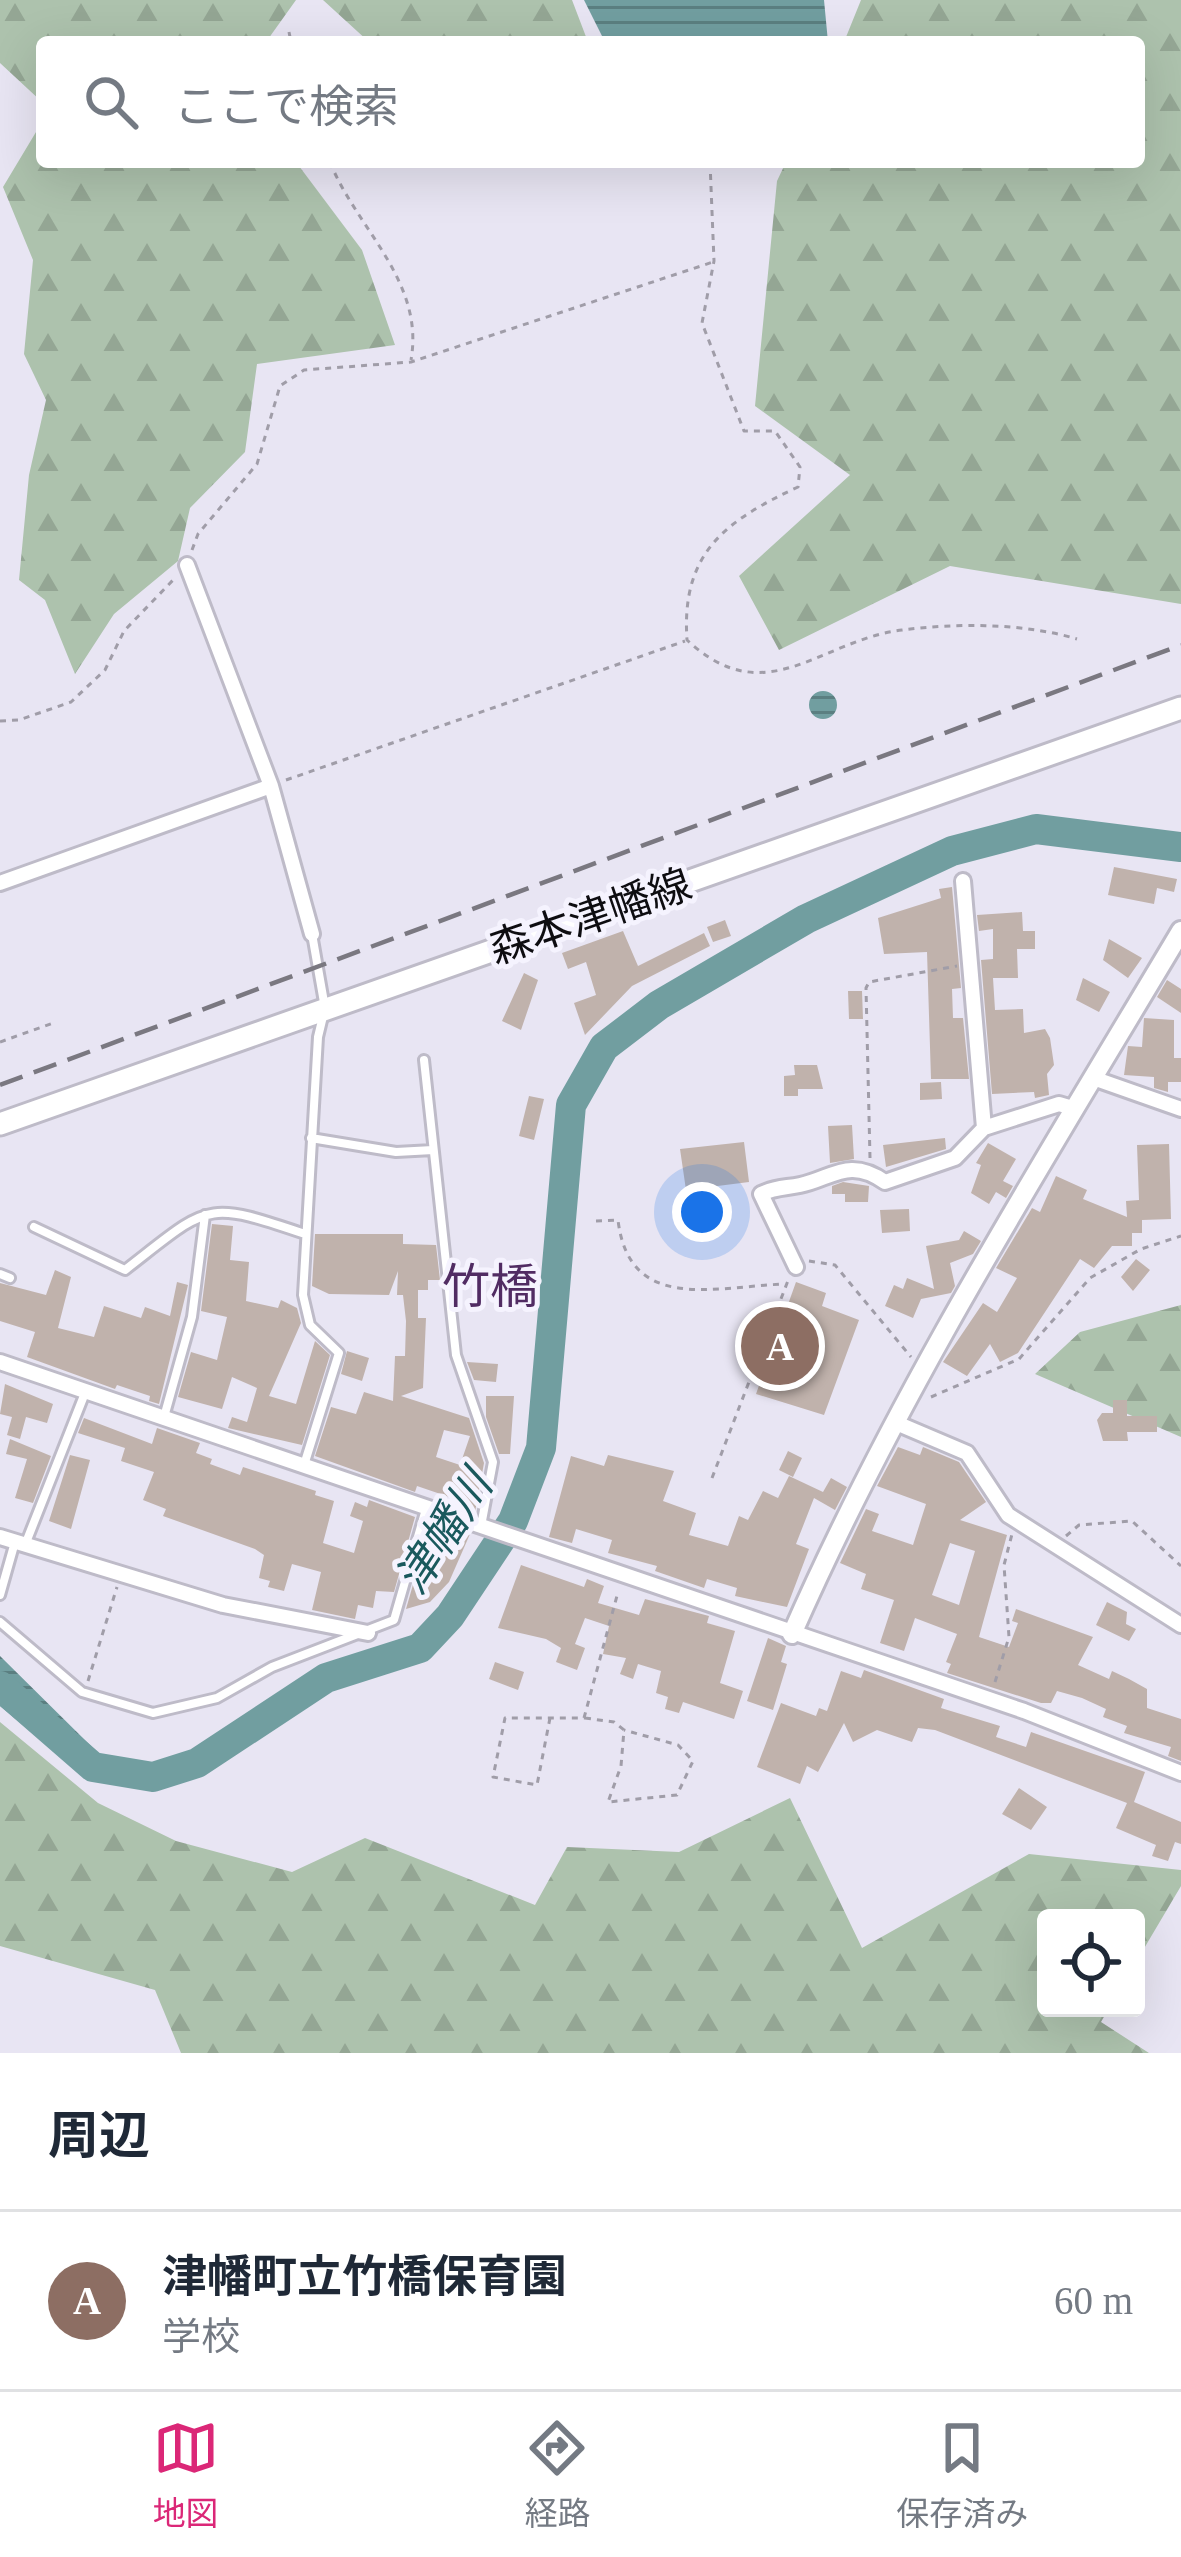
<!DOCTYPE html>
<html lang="ja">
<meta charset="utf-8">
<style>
:root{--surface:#fff;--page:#f6f6f7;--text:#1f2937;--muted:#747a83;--line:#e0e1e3;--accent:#db2777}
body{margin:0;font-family:"Times New Roman","Noto Sans JP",serif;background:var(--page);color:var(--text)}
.controls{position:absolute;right:36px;bottom:36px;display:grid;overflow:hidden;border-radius:12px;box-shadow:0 12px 48px #0002}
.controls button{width:108px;height:108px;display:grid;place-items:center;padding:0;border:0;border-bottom:3px solid var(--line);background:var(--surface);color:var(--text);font:60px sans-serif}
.you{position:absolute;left:702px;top:1212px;width:42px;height:42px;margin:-30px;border:9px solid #fff;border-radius:50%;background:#1a73e8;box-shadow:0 0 0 18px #1a73e833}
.badge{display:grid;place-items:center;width:78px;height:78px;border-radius:50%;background:var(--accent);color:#fff;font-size:39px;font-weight:700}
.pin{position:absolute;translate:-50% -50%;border:6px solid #fff;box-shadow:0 3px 12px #0006}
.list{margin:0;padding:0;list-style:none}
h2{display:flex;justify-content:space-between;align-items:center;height:156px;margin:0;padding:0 48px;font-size:51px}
h2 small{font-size:39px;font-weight:400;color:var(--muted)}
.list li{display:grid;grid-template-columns:78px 1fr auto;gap:36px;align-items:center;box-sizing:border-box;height:180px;padding:0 48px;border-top:3px solid var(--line)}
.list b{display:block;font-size:45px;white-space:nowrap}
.list p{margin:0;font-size:39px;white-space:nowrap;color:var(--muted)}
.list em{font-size:39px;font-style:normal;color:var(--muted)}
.icon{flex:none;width:66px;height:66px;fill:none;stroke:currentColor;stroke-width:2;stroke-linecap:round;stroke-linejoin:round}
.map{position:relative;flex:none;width:1181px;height:2053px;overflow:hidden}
.search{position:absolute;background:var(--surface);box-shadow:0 12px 48px #0002;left:36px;right:36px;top:36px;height:132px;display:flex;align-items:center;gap:30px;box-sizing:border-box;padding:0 42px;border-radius:12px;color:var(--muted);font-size:45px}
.sheet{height:336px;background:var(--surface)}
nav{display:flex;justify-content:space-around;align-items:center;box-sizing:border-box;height:168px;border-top:3px solid var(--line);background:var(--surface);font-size:33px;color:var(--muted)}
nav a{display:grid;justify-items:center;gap:6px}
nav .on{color:var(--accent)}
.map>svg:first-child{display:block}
</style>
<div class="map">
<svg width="1181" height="2053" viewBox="0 0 1181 2053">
<defs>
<pattern id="forest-firs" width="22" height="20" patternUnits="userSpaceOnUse" patternTransform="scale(3)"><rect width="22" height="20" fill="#adc2ad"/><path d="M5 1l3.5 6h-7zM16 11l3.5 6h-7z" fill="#94a694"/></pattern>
<pattern id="water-rules" width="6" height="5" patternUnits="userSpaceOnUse" patternTransform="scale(3)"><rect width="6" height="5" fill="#719ea0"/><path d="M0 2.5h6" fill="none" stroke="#5b7f81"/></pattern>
</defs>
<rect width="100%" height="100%" fill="#e8e5f3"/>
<!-- forest -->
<path fill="url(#forest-firs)" d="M0,0h296l-30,42h-224v60l-42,-39z
M323,0h249l16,42h-219z
M861,0h320v604l-231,-38 -171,84 -40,-74 111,-101 -95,-69 22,-225 9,-19h353v-120h-295z
M42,122v40h254l66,88 33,95 -138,19 -12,88 -55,56 -12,53 -64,53 -39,60 -30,-74 -26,-20 10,-105 17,-75 -22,-46 9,-94 -30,-73z
M1181,1305v132l-146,-63 45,-42z
M0,1722l98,81 78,38 116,31 73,-34 170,67 32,-58 112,5 111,-54 72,150 167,-94 152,16v16l-45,76v-44h-90v90h63l-8,14 48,31h-968l-26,-63 -155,-44z"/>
<!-- water -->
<path fill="url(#water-rules)" d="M584,0h240l4,42h-223z
M809 705a14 14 0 1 1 28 0a14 14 0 1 1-28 0Z
M0,1656l91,90 -21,18 -70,-58z"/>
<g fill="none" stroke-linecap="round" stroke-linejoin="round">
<!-- river -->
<path stroke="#719ea0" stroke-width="30" d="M0,1686l93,81 60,10 44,-14 129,-85 94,-30 30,-32 63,-95 28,-73 30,-343 33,-58 55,-42 147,-86 146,-68 84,-22 145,18"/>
</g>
<!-- building -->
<path fill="#c0b2ac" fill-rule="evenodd" d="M1114,867l63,12 -3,13 -17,-4 -3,16 -46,-9z
M952,887l9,101 -9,1 1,29h10l6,61h-38l-4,-127 -43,2 -6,-36 63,-20 -2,-9z
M1022,912l1,19h12v18h-18l1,29h-25l2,32 28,-1 1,24 21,-4 5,9 4,27 -7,9 2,21 -14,3 -1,-6 -42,2 -11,-134 12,-1v-30l-14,2 -2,-16z
M725,920l6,16 -18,6 -6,-15z
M623,931l15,35 66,-33 6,13 -78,40 -47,49 -11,-32 22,-8 -10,-33 -18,7 -6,-16z
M1109,939l33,19 -14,20 -25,-18z
M524,973l14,7 -17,50 -19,-9z
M1083,978l27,14 -11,20 -23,-12z
M1167,980l14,9v24l-24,-16z
M848,991h14l1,28h-14z
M1144,1018l30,2v38h7v24h-13v10l-14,-4v-11l-30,-2 4,-29 14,1z
M794,1065h23l6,24h-25v7h-14v-20l11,-1z
M941,1082l1,17 -22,1v-17z
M529,1096l15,3 -10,41 -15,-4z
M852,1125l2,34 -24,4 -2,-37z
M945,1138l1,11 -60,18 -3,-22z
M744,1142l5,40 -63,8 -6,-41z
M988,1143l28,16 -13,22 10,5 -7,12 -10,-6 -7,12 -18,-11 10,-28 -5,-2z
M1169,1144l2,75 -29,1v13h-10v13h-20l-18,22 -14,-9 -62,94 -18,9 -10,-18 -23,32 -24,-14 40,-59 14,9 20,-34 -21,-10 36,-60 8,4 16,-36 31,14 -4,9 44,18 -1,-16 13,-1 -2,-55z
M843,1182l26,4 -1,16h-23v-8h-13v-8z
M909,1209l1,22 -28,2 -2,-23z
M212,1224l21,2 -3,34 19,2 -3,39 32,7 3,-8 16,8 4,15 -32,73 27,8 19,-63 15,14 -28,90 -74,-17 4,-11 15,5 10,-34 -25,-11 -10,32 -44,-12 13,-45 26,8 10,-43 -26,-6z
M964,1231l17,10 -8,13 -23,9 5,23 -4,7 -30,6 -8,19 -28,-12 9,-21 9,4 4,-11 27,11 -8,-43 33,-6z
M315,1234h88v10l33,1 4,35h-12v10h-10v28h8l-3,70 -22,8 68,22 15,45 -9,49 -16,-6 2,-5 -44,-15 -2,6 -100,-36 16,-49 25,7 8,-22 29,9 2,-45h10l1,-35 -3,-26h-6l1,-24 -9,24 -60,-1 -17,-8zM444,1430l26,6 -10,29 -24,-8z
M1136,1259l14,11 -17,21 -12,-14z
M55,1270l16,7 -13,51 36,9 10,-31 37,12 4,-11 25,9 7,-34 11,3 -29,119 -10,-3 1,-5 -33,-11 -2,4 -88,-32 8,-25 -35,-11v-38l46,12z
M796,1282l30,11 -4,13 37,14 -35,95 -68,-21z
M347,1351l22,7 -7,23 -21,-7z
M467,1362l31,2 -2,18 -22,-2z
M5,1384l48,20 -6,19 -21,-6 -6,22 -13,-4 5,-18 -12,-3z
M486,1396h28l-4,58h-11l-13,-37z
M1113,1400h14v16h30v16h-30l1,9h-25l-6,-21 5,-7h11z
M84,1418l68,26 5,-16 43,15 -4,10 16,6 -2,5 30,11 3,-8 73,24 -1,4 19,6 -11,42 31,10 9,-32 -13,-5 5,-14 12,5 2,-7 46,17 -21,75 -18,-1 -3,17 -15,-3 -3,14 -43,-9 9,-38 -29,-8 -8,27 -16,-4 2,-6 -11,-3 5,-23 -9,-6 -92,-33 3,-7 -23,-9 11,-28 -33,-11 4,-13 -47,-15z
M10,1439l41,17 -18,47 -18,-5 12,-39 -21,-5z
M898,1447l22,8 3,-8 36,15 27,40 -26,18 47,15 -28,102 30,10 9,-24 -6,-2 4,-12 77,28 -15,28 31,14 3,-8 17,8 18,10v19l34,11v42l-13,-5 3,-9 -47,-14 3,-7 -24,-9 3,-8 -24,-11 -25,-7 -6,12h-10l-94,-30 4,-9 -5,-2 11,-28 -42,-16 -11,33 -24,-8 14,-43 -33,-11 5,-15 -26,-11 26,-54 13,5 -7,17 41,14 13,-41 -49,-18zM950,1543l25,8 -16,54 -27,-10z
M788,1451l14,7 -9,19 -14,-7z
M70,1455l20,5 -19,69 -22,-8z
M608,1455l66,16 -11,30 33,12 -7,22 39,11 11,-30 9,4 15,-29 15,7 11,-22 34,16 8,-14 16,9 -12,23 -21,-12 -18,46 13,5 -22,58 -52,-11 2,-8 -30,-9 -3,9 -49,-17 2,-5 -49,-13 4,-13 -36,-11 -4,14 -23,-6 22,-81 33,10z
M431,1522l39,12 -21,48 -19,20 -24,7z
M521,1565l63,22 3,-8 17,7 -6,17 41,12 6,-16 64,17 -2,7 28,8 -15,52 23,8 -9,28 -51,-17 -4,11 -14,-4 3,-12 -12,-4 5,-22 -23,-7 -5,15 -13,-5 6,-16 -23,-4 6,-28 -24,-8 -10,26 10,4 -8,22 -21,-8 5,-14 -15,-9 -48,-11z
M1107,1602l20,10 -1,12 10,5 -7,12 -33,-16z
M768,1638l18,8 -5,16 6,2 -14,46 -26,-9z
M495,1662l29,10 -6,18 -29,-11z
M864,1670l80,29 -3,9 59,18 -4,11 30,10 5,-15 114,40 -11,30 47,20v22l-6,-2 -7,19 -16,-5 4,-11 -40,-17 11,-25 -192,-73 -17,-2 -6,14 -35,-12 -24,12 -9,-19 -26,49 -11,-6 -7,18 -43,-17 24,-64 35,13 3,-8 8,3 14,-40 20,7z
M1019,1788l28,19 -16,23 -29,-16z"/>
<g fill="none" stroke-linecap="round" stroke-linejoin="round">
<defs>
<path id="service" d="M424,1060l32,295 37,107 -12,64
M311,1138l85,14 37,-2
M34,1227l91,43c84,-65 78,-71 180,-36
M0,1274l10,4
M164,1417l28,-100 13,-102
M304,1465l35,-112 -29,-28 -7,-30 15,-258 7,-29 -13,-74
M25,1545l60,-152
M0,1595l15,-53
M0,1622l82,70 71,21 64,-15 55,-31 122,-47 32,-111"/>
<path id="minor" d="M187,565l84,221 41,148
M963,881l21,247
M0,883l271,-97
M1093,1078l88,31
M796,1267l-35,-73c14,-7 24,-6 39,-9 31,-6 49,-29 85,-3l70,-24 29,-30 75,-24 17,5
M0,1362l1024,349 157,62
M894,1422l73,31 41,62 173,110
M0,1537l223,68 145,28"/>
<path id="tertiary" d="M792,1634c108,-246 252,-473 389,-703"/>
<path id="secondary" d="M0,1124l1181,-416"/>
</defs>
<!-- service casing -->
<use href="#service" stroke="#bebbc8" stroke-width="14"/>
<!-- minor casing -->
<use href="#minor" stroke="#bebbc8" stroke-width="20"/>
<!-- tertiary casing -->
<use href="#tertiary" stroke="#bebbc8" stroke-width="24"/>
<!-- secondary casing -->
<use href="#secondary" stroke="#bebbc8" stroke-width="27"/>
<!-- path -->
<path stroke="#a09da8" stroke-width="3" stroke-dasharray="6 6" stroke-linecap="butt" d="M289,32l2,10
M330,162c26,66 95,119 81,198
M710,162l4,99 -12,62 42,108h31l25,36 -2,20c-73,34 -117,66 -111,153 79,74 133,0 215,-10 55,-7 122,-7 175,9
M192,550l6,-16 59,-70 23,-78 24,-16 107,-8 302,-100
M0,721l19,-1 52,-18 34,-32 19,-39 51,-53
M286,780l399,-139
M0,1042l56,-20
M870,1158l-4,-170 3,-6 88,-16
M596,1221l22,-1c11,93 95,67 166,64
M809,1261l26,4 76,92
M931,1397l88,-38 71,-81 51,-29 40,-13
M712,1478l77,-200
M1066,1536l13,-11 53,-4 49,45
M88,1681l29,-94
M995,1682l14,-45 -5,-72 8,-31
M550,1718l-13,67 -44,-8 12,-59h79l34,-126
M585,1718l29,4 10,8 -3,36 -13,36 69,-7 16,-34 -15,-16 -54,-15"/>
<!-- service -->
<use href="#service" stroke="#fff" stroke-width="8"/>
<!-- minor -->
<use href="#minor" stroke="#fff" stroke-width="14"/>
<!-- tertiary -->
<use href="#tertiary" stroke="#fff" stroke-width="18"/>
<!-- secondary -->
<use href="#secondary" stroke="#fff" stroke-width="21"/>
<!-- rail -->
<path stroke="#7a7880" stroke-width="4.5" stroke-dasharray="24 12" stroke-linecap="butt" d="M0,1085l1181,-440"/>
</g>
<g text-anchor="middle" stroke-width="10" stroke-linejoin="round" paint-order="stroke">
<!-- street labels -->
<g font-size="42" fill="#0e0d11" stroke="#f5f3fe">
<text transform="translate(590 916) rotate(-19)" y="15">森本津幡線</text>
</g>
<!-- water labels -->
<g font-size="45" font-style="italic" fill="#1a595d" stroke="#f5f3fe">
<text transform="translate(443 1532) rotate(-57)" y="16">津幡川</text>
</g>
<!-- quarter labels -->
<g font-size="48" fill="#512c63" stroke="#f5f3fe">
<text x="490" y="1303">竹橋</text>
</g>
</g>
</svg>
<div class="controls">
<button><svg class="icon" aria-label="locate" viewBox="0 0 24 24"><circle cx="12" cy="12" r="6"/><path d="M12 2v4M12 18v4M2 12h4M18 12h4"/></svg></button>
</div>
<div class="you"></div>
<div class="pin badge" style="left:780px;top:1346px;background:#8d6e63">A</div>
<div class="search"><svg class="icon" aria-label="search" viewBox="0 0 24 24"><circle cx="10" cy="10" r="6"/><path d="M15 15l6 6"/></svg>ここで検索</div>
</div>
<section class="sheet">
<h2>周辺<small></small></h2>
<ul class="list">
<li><span class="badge" style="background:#8d6e63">A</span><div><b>津幡町立竹橋保育園</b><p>学校</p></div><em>60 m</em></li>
</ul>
</section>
<nav>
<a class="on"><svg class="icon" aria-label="map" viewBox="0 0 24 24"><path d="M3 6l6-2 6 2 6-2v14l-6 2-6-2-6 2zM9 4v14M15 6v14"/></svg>地図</a>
<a><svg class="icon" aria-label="directions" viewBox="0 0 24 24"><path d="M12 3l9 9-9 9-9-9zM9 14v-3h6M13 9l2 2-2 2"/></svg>経路</a>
<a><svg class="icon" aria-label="saved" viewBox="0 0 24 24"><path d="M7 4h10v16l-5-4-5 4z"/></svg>保存済み</a>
</nav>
